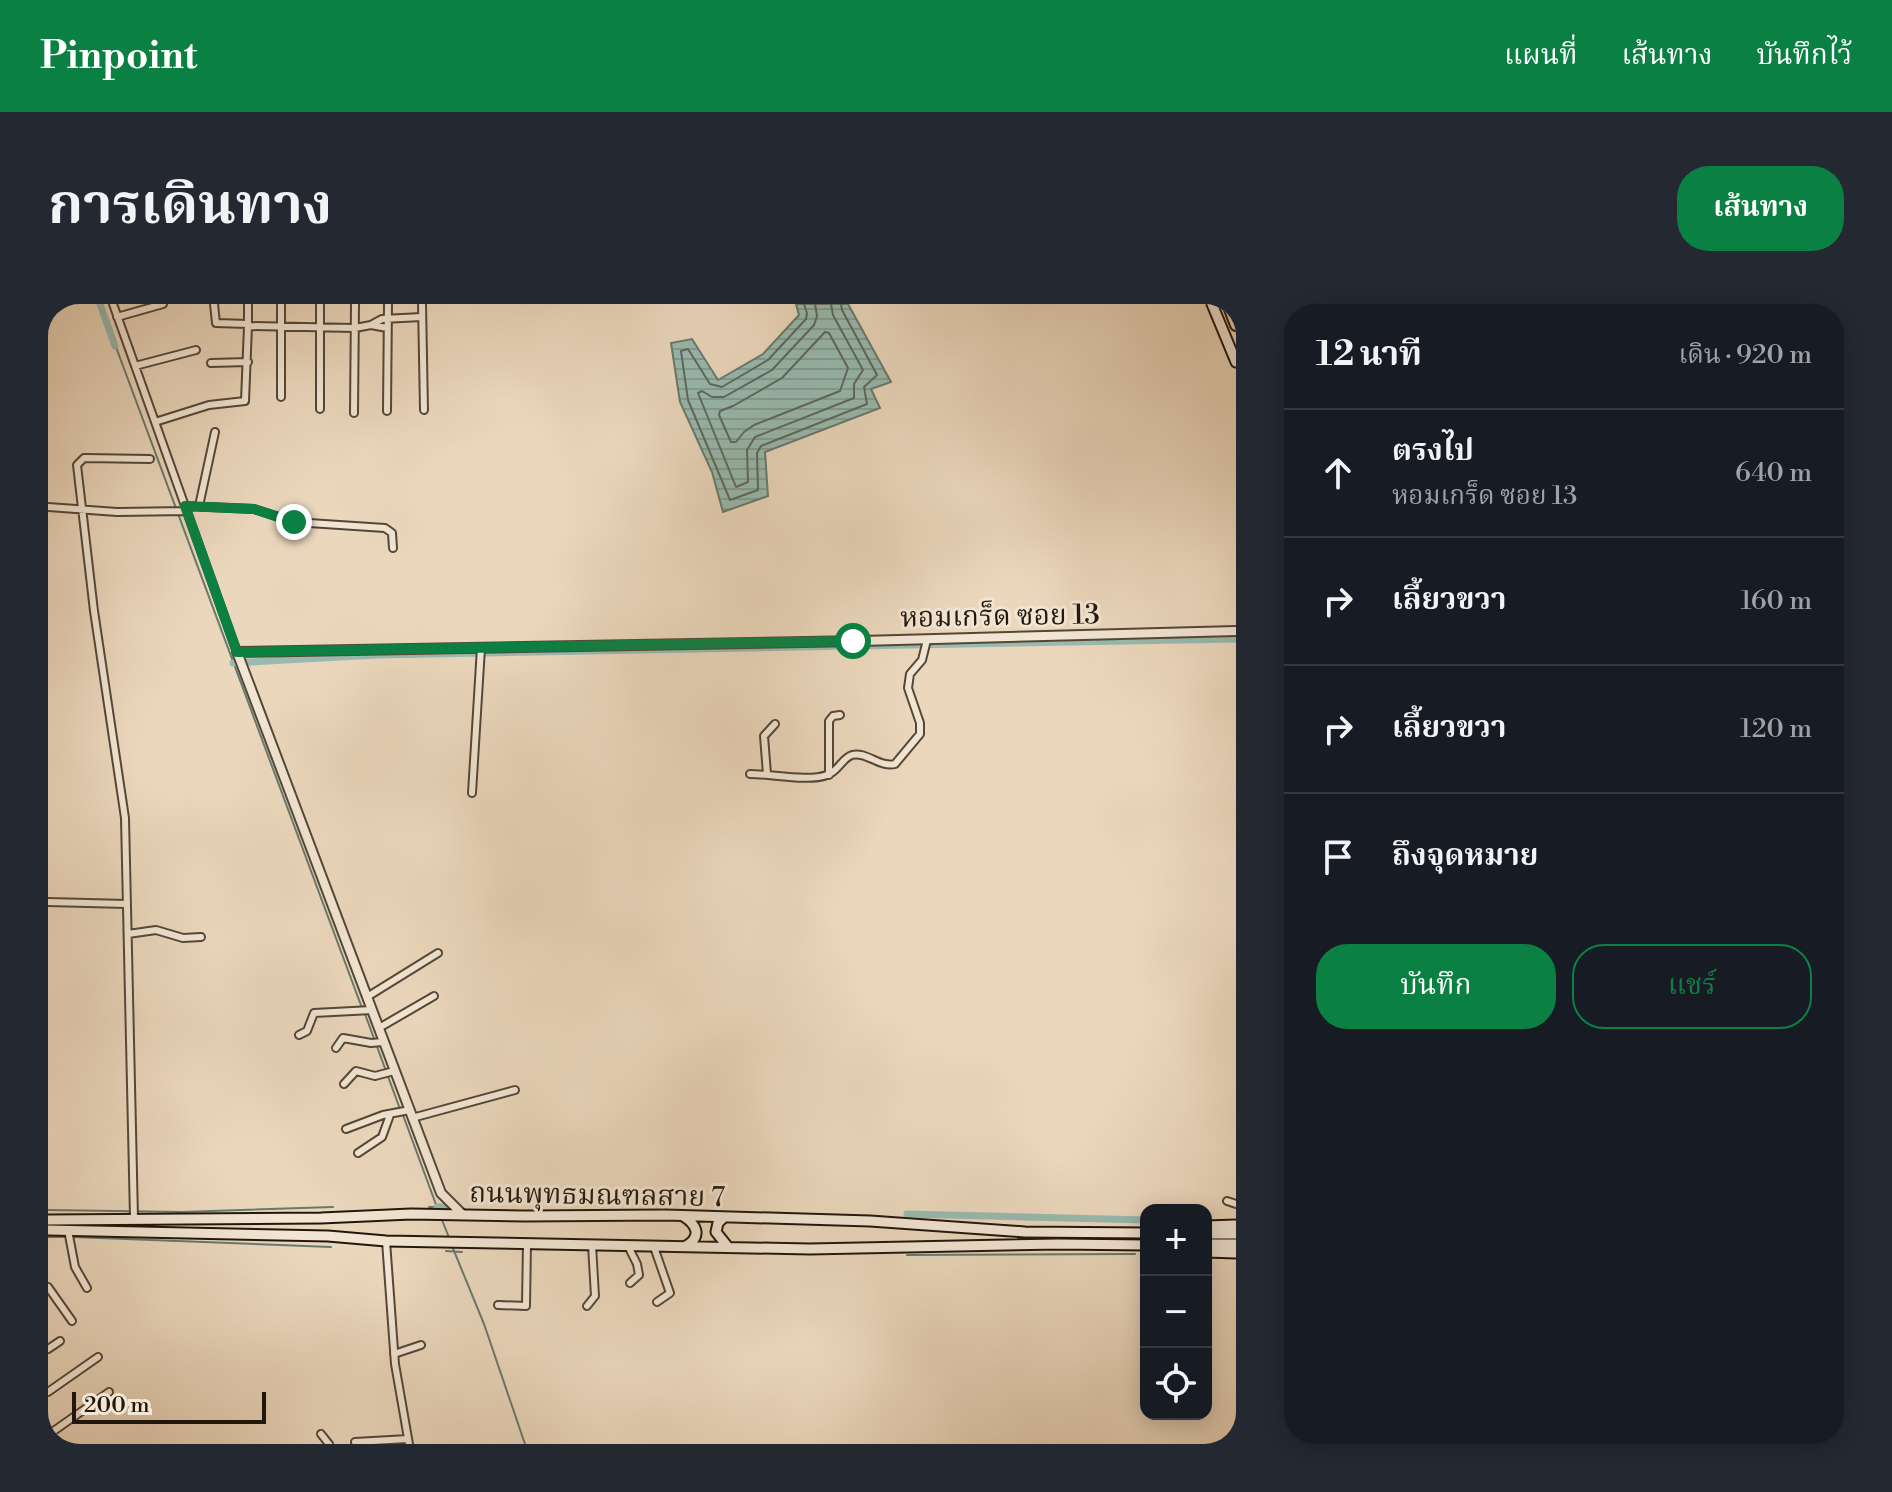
<!DOCTYPE html>
<html lang="th">
<meta charset="utf-8">
<style>
:root{--surface:#171b24;--page:#242831;--text:#f1f3f6;--muted:#9ea1a6;--line:#363941;--accent:#0b8043}
body{margin:0;font-family:"Libre Bodoni","Noto Serif Thai",serif;background:var(--page);color:var(--text)}
.controls{position:absolute;right:24px;bottom:24px;display:grid;overflow:hidden;border-radius:16px;box-shadow:0 4px 20px #0003}
.controls button{width:72px;height:72px;display:grid;place-items:center;padding:0;border:0;border-bottom:2px solid var(--line);background:var(--surface);color:var(--text);font:40px sans-serif}
.scale{position:absolute;left:24px;bottom:20px;width:194px;box-sizing:border-box;padding-left:8px;border:4px solid #21170c;border-top:0;font-size:22px;line-height:28px;white-space:nowrap;color:#21170c;-webkit-text-stroke:6px #f2e5d3;paint-order:stroke}
.stop{position:absolute;width:24px;height:24px;margin:-18px;border:6px solid #0b8043;border-radius:50%;background:#fff}
.stop.end{background:#0b8043;border-color:#fff;box-shadow:0 2px 8px #0008}
.list{margin:0;padding:0;list-style:none}
h2{display:flex;justify-content:space-between;align-items:center;height:104px;margin:0;padding:0 32px;font-size:34px}
h2 small{font-size:26px;font-weight:400;color:var(--muted)}
.list li{display:grid;grid-template-columns:52px 1fr auto;gap:24px;align-items:center;box-sizing:border-box;height:128px;padding:0 32px;border-top:2px solid var(--line)}
.list b{display:block;font-size:30px;white-space:nowrap}
.list p{margin:0;font-size:26px;white-space:nowrap;color:var(--muted)}
.list em{font-size:26px;font-style:normal;color:var(--muted)}
.actions{display:flex;gap:16px;padding:24px 32px}
.actions a{flex:1;padding:18px 0;border:2px solid var(--accent);border-radius:32px;text-align:center;font-size:28px;color:var(--accent)}
.actions .main{background:var(--accent);color:#fff}
.icon{flex:none;width:44px;height:44px;fill:none;stroke:currentColor;stroke-width:2;stroke-linecap:round;stroke-linejoin:round}
.map{position:relative;flex:none;width:1188px;height:1140px;overflow:hidden;border-radius:32px}
header{display:flex;align-items:center;gap:48px;box-sizing:border-box;height:112px;padding:0 40px;background:var(--accent);color:#fff}
header strong{font-size:38px}
nav{display:flex;gap:44px;margin-inline-start:auto;font-size:28px}
.intro{display:flex;align-items:center;justify-content:space-between;box-sizing:border-box;height:192px;padding:0 48px}
h1{margin:0;font-size:56px}
.button{padding:20px 36px;border-radius:32px;background:var(--accent);color:#fff;font-size:28px;font-weight:700}
main{display:flex;gap:48px;padding:0 48px}
aside{flex:1;background:var(--surface);border-radius:32px;box-shadow:0 4px 20px #0003}
.map>svg:first-child{display:block}
</style>
<header>
<strong>Pinpoint</strong>
<nav><a>แผนที่</a><a>เส้นทาง</a><a>บันทึกไว้</a></nav>
</header>
<div class="intro"><h1>การเดินทาง</h1><a class="button">เส้นทาง</a></div>
<main>
<div class="map">
<svg width="1188" height="1140" viewBox="0 0 1188 1140">
<defs>
<pattern id="water-rules" width="6" height="5" patternUnits="userSpaceOnUse" patternTransform="scale(2)"><rect width="6" height="5" fill="#98baaf"/><path d="M0 2.5h6" fill="none" stroke="#839f95"/></pattern>
</defs>
<rect width="100%" height="100%" fill="#ebd7bc"/>
<filter id="stains"><feTurbulence type="fractalNoise" baseFrequency=".0025" numOctaves="4"/><feColorMatrix values="0 0 0 0 .2 0 0 0 0 .09 0 0 0 0 .02 0 0 0 .5 -.17"/></filter>
<radialGradient id="worn" r=".72"><stop offset=".6" stop-color="#630" stop-opacity="0"/><stop offset="1" stop-color="#630" stop-opacity=".3"/></radialGradient>
<!-- water -->
<path fill="url(#water-rules)" stroke="#68796e" stroke-width="2" d="M748,0h52l43,78 -20,7 9,19 -115,44 3,44 -45,16 -11,-40 -32,-70 -9,-59 21,-4 26,41 45,-26 36,-39z"/>
<g fill="none" stroke-linecap="round" stroke-linejoin="round">
<!-- shore -->
<path stroke="#5c685e" stroke-width="2" d="M756,0l3,9 -1,6 -38,41 -46,27 -12,-3 -22,-35 -7,2 7,49 42,100 28,-10 -1,-37 4,-7 106,-42 -3,-17 13,-12 -35,-65 -1,-6
M767,0l2,12 -3,9 -42,45 -48,27h-12l-10,-6 -4,2 38,94 12,-5 -1,-32 8,-13 99,-39v-14l9,-14 -30,-55 -2,-11
M777,28l4,1 19,35 -8,23 -86,34 -10,7 -8,10h-5l-12,-27 1,-4 13,-5 49,-28z"/>
<!-- stream -->
<path stroke="#68796e" stroke-width="2" d="M62,27l252,677
M317,710l35,95
M355,811l35,95
M381,903h7
M0,906l134,2 151,-5
M394,916l8,20
M0,933h18
M25,933l258,10
M404,942l32,78 41,120
M398,947l16,1
M859,951l228,-1"/>
<!-- canal -->
<path stroke="#98baaf" stroke-width="7" d="M52,0l15,42
M185,359l144,-8 859,-16
M389,903h7
M859,910l239,6"/>
<defs>
<path id="minor" d="M65,0l124,348
M166,0l2,19 32,1
M200,0v20
M233,0v93
M272,0v105
M374,0l2,106
M69,13l46,-13
M323,21l11,-6 40,-2
M163,59l37,-1
M87,62l61,-16
M339,107l1,-107
M306,109l1,-109
M107,118l54,-17 36,-4 3,-75 107,2 16,-3 16,3
M137,202l69,3 40,13 91,6 7,5 1,15
M151,202l16,-74
M0,203l69,5 70,-1
M702,470c22,0 58,8 77,1 11,-3 15,-17 25,-20 14,-4 28,13 43,9l25,-30v-11l-12,-35 2,-14 12,-14 5,-20
M719,470l-3,-38 11,-12
M781,471v-54l4,-5 7,-1
M424,489l9,-145
M0,598l79,2
M80,630l28,-4 27,8 18,-1
M319,693l71,-44
M331,724l55,-32
M251,731l8,-4 7,-18 58,-3
M288,744l7,-10 28,5 12,-1
M296,780l12,-13 19,5 19,-5
M364,814l103,-28
M298,825l37,-14 27,-5
M310,849l24,-16 8,-22
M1179,897l9,3
M86,914l-9,-400 -31,-207 -17,-146 7,-7 66,1
M20,926l7,37 12,21
M338,937l9,123 14,80
M580,942l9,18 2,11 -9,8
M606,943l16,46 -13,9
M0,983l24,34
M450,1001l28,1 1,-63
M539,1002l8,-10 -3,-51
M0,1045l12,-8
M346,1050l27,-9
M0,1088l50,-35
M273,1130l8,10
M0,1131l61,-43
M307,1138l53,-3"/>
<path id="tertiary" d="M415,911l-22,-22 -204,-541 624,-11 375,-10"/>
<path id="secondary" d="M1164,0l24,58
M635,912c13,8 20,20 3,30
M676,913l-6,6 -2,9 12,15
M0,916l273,-2 90,-4 114,2 141,-1 204,6 155,11 121,1
M1158,922l30,-1
M0,926l280,6 58,5 424,8 248,-5 88,1
M1158,930h30
M1158,940h30
M1158,948l30,1"/>
<path id="trunk" d="M1180,0l8,21"/>
</defs>
<!-- minor casing -->
<use href="#minor" stroke="#544738" stroke-width="10"/>
<!-- tertiary casing -->
<use href="#tertiary" stroke="#544738" stroke-width="12"/>
<!-- secondary casing -->
<use href="#secondary" stroke="#21170c" stroke-width="13"/>
<!-- trunk casing -->
<use href="#trunk" stroke="#21170c" stroke-width="14"/>
<!-- minor -->
<use href="#minor" stroke="#f2e5d3" stroke-width="6"/>
<!-- tertiary -->
<use href="#tertiary" stroke="#f2e5d3" stroke-width="8"/>
<!-- secondary -->
<use href="#secondary" stroke="#f2e5d3" stroke-width="9"/>
<!-- trunk -->
<use href="#trunk" stroke="#ebd7bc" stroke-width="10"/>
</g>
<g fill="none" stroke-linecap="round" stroke-linejoin="round">
<!-- route -->
<path stroke="#0b8043" stroke-width="10" d="M246,218l-40,-13 -69,-3 52,146 616,-11"/>
</g>
<g text-anchor="middle" stroke-width="6" stroke-linejoin="round" paint-order="stroke">
<!-- street labels -->
<g font-size="28" fill="#21170c" stroke="#f2e5d3">
<text transform="translate(952 311) rotate(-1)" y="10">หอมเกร็ด ซอย 13</text>
<text transform="translate(549 890) rotate(1)" y="10">ถนนพุทธมณฑลสาย 7</text>
</g>
</g>
<rect width="100%" height="100%" filter="url(#stains)"/>
<rect width="100%" height="100%" fill="url(#worn)"/>
</svg>
<div class="controls">
<button>+</button>
<button>−</button>
<button><svg class="icon" aria-label="locate" viewBox="0 0 24 24"><circle cx="12" cy="12" r="6"/><path d="M12 2v4M12 18v4M2 12h4M18 12h4"/></svg></button>
</div>
<div class="scale">200 m</div>
<div class="stop" style="left:805px;top:337px"></div>
<div class="stop end" style="left:246px;top:218px"></div>
</div>
<aside>
<h2>12 นาที<small>เดิน · 920 m</small></h2>
<ul class="list">
<li><svg class="icon" aria-label="ahead" viewBox="0 0 24 24"><path d="M12 20V5M6 11l6-6 6 6"/></svg><div><b>ตรงไป</b><p>หอมเกร็ด ซอย 13</p></div><em>640 m</em></li>
<li><svg class="icon" aria-label="right" viewBox="0 0 24 24"><path d="M7 20v-9h11M14 6l5 5-5 5"/></svg><div><b>เลี้ยวขวา</b></div><em>160 m</em></li>
<li><svg class="icon" aria-label="right" viewBox="0 0 24 24"><path d="M7 20v-9h11M14 6l5 5-5 5"/></svg><div><b>เลี้ยวขวา</b></div><em>120 m</em></li>
<li><svg class="icon" aria-label="arrive" viewBox="0 0 24 24"><path d="M6 21V4h12l-3 4 3 4H6"/></svg><div><b>ถึงจุดหมาย</b></div></li>
</ul>
<div class="actions"><a class="main">บันทึก</a><a>แชร์</a></div>
</aside>
</main>
